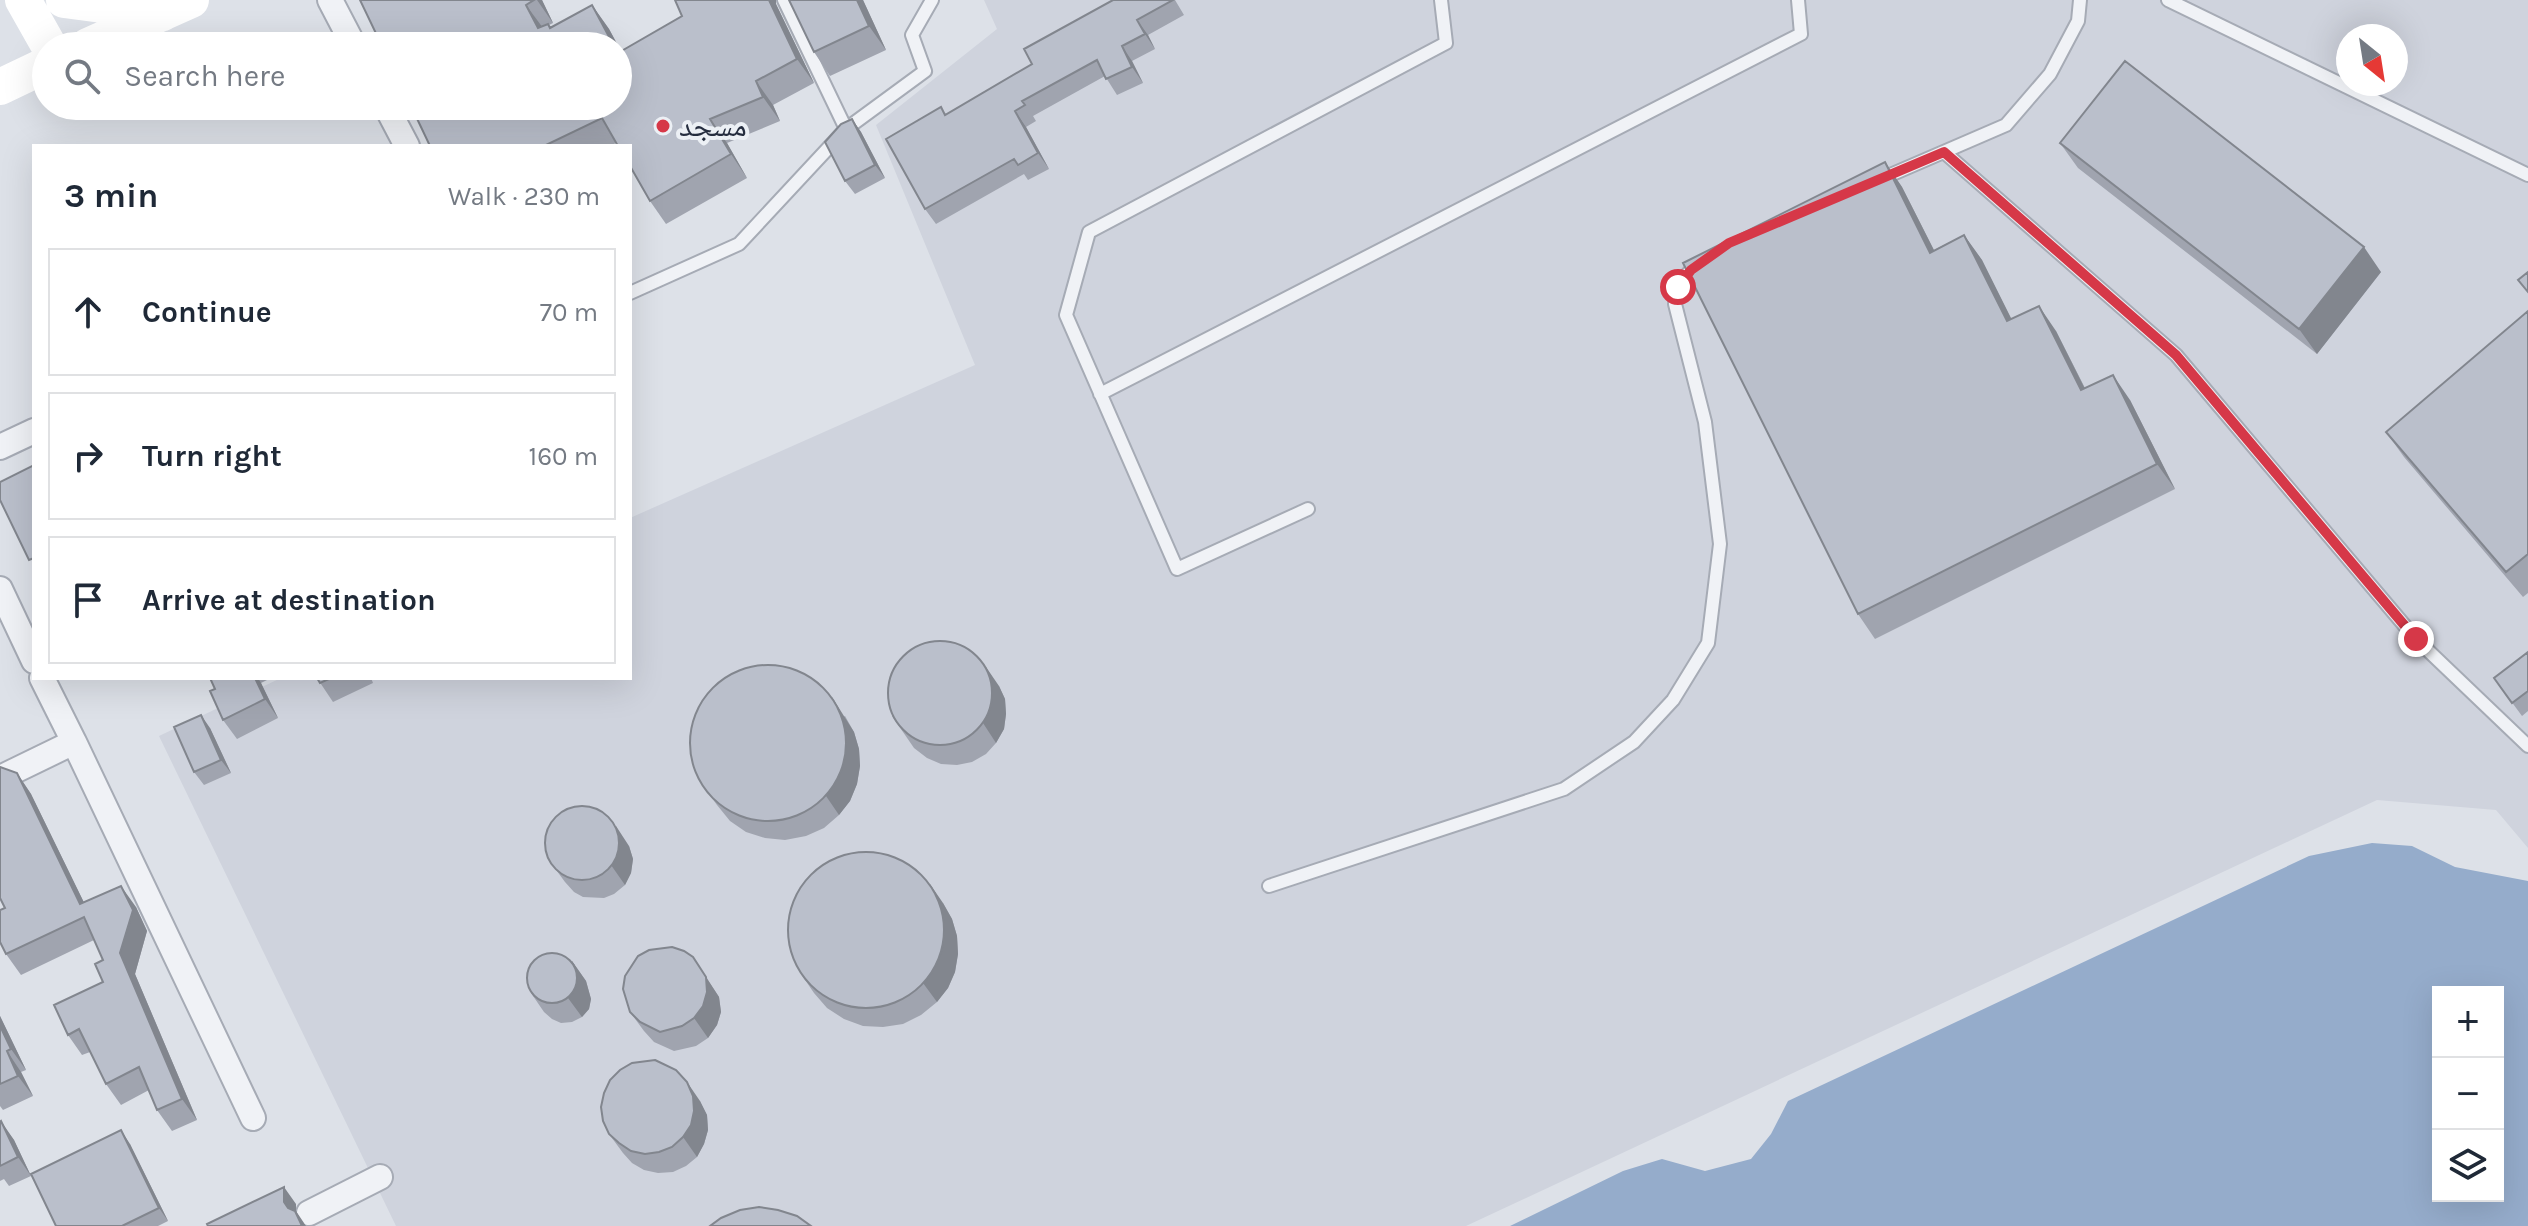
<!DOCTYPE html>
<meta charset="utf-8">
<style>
:root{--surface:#fff;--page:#f2f2f3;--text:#1f2937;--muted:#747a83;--line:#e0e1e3}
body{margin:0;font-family:Karla,"Noto Naskh Arabic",sans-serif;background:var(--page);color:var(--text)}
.controls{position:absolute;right:24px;bottom:24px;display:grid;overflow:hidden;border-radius:0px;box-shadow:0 8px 32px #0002}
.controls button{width:72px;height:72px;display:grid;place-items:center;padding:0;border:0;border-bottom:2px solid var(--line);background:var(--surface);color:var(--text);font:40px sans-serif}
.compass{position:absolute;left:2336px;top:24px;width:72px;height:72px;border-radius:50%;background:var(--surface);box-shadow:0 8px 32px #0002;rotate:150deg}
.stop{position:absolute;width:24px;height:24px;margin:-18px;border:6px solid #d63848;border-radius:50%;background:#fff}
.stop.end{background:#d63848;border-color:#fff;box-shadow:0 2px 8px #0008}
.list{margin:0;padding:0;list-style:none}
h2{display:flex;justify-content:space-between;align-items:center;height:104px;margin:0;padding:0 32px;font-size:34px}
h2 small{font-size:26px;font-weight:400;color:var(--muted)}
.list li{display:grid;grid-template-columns:52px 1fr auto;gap:24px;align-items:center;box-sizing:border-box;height:128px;margin:0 16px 16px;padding:0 16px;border:2px solid var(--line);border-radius:0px}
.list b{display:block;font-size:30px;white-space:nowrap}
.list em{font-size:26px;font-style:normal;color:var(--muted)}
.icon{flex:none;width:44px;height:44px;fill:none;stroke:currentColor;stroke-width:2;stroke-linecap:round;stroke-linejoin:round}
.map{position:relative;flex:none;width:2528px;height:1226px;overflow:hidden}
.search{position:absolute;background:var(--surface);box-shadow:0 8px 32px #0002;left:32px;top:32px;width:600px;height:88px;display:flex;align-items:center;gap:20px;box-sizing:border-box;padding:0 28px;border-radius:44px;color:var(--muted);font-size:30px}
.panel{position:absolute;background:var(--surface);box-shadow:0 8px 32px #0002;left:32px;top:144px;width:600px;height:536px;border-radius:0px}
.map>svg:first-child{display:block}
</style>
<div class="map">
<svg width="2528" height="1226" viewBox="0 0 2528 1226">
<rect width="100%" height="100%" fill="#dde1e8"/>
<!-- built -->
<path fill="#cfd3dd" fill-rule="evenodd" d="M984,0h1544v848l-32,-38 -119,-10 -911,426h-1070l-237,-490 122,-58h349v-160l345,-153 -99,-240 121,-96zM2348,36h48v48h-48z"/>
<!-- water -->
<path fill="#95accb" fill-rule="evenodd" d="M2372,843l40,3 43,21 73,14v345h-1018l113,-55 39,-12 43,12 46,-12 20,-25 17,-33 521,-245zM2438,992h60v204h-60z"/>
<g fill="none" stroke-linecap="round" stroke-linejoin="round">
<defs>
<path id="lane" d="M784,0l62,129
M2168,0l360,175
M1944,152l232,203 240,284 112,107
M1881,179l125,-54 44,-51 28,-53 2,-21
M630,293l109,-49 107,-115 79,-58 -13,-36 20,-35
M1100,394l701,-360 -3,-34
M1308,509l-131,60 -111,-254 23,-83 357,-189 -5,-43
M1269,886l295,-97 70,-47 39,-42 35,-57 12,-99 -15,-122 -30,-118c3,-17 8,-29 23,-39"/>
<path id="street" d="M330,0l24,46
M386,106l21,40
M0,447l34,-16
M0,589l34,72
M74,742l179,376
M0,778l74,-36 -32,-64
M309,1213l71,-36"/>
</defs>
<!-- lane casing -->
<use href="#lane" stroke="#a6abb5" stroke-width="16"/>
<!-- street casing -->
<use href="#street" stroke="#a6abb5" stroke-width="28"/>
<!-- lane -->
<use href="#lane" stroke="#f0f2f6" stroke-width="12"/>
<!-- street -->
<use href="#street" stroke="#f0f2f6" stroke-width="24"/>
<!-- secondary -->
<path stroke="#fff" stroke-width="36" d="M23,0l26,46
M64,0l99,13
M88,46l103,-46
M0,87l46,-22"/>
</g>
<!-- wall -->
<path fill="#a0a4af" d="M360,0h182l11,23 -4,2 2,3 41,-23 17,24 12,22 61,-35 -7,-16h101v4l38,79 -41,22 7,16 -53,22 20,35 -81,46 -16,-23 -34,-58 -6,3h-180z
M863,0l23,50 -56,26 -16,-24z
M1113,0h62l9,15 -36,20 7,14 -23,12 11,22 -26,12 -12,-19 -72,40 3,5 -10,6 23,42 -21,11 -4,-6 -88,50 -11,-15 21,-94 86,-51z
M852,119l9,13 24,46 -30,16 -10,-13z
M2060,143l321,129 -64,82 -239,-186z
M1885,162l17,25 32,63 30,-15 18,25 29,59 45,12 29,57 45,12 45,89 -300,150 -17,-25z
M2528,311v282l-5,4 -119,-140 -18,-25z
M2528,652v59l-6,5 -28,-38z
M210,678h61l-10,5 17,35 -41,21 -14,-19 -8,-31z
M317,678h54l2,5 -40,19z
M999,686l6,13 1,15 -2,15 -8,14 -10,11 -14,8 -15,3 -16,-1 -14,-6 -13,-10 -22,-32z
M845,716l9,16 5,17 1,17 -3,18 -7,17 -11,14 -15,13 -18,8 -21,4 -20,-2 -19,-6 -16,-11 -13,-16 -14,-19z
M210,728l21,45 -27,12 -10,-13z
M17,773l14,21 53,109 52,4 11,24 -12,43 62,146 -25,11 -15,-21 -8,-20 -28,15 -15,-21 -16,-32 -8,3 -14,-20 35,-53v-22l-9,-20 -73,35 -15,-21 -1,-46z
M629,846l4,13 -2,14 -6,12 -11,9 -10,4 -21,-1 -9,-5 -9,-10 -14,-19z
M943,903l9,16 5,17 1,18 -3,18 -7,16 -11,14 -16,13 -18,9 -20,3 -20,-1 -19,-7 -17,-11 -13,-15 -13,-19z
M693,957l26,40 2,15 -4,13 -9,13 -12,8 -22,5 -20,-9 -10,-11 -14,-19z
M572,961l14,20 5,18 -2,10 -7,8 -10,5 -11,1 -9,-4 -8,-7 -13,-19z
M0,1016l26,54 -5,2 12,24 -30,14 -3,-4z
M700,1101l7,14 1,15 -4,14 -7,13 -11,9 -13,6 -15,1 -14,-3 -12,-7 -9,-10 -14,-19z
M0,1122l14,18 17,36 -22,10 -5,-7 -4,2z
M130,1144l38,77 -10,5h-102z"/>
<!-- shaded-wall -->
<path fill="#82868e" d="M537,0h5l11,23z
M769,0h7v4l38,79 -17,-24z
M857,0h6l23,50 -17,-24z
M526,5l17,23h-5z
M592,5l17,24 26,48 -17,-24v-7h-4z
M1137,20l11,15 7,14 -10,-15z
M1122,46l10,15 11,22 -11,-16z
M756,81l17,24 7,16 -17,-24z
M1015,111l11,16 23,42 -11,-16z
M710,119l17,24 20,35 -16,-24z
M852,119l9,13 24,46 -10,-13z
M1885,162l17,25 46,91 -18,-25z
M1964,235l18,25 43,86 -18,-25z
M2364,247l17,25 -64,82 -18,-25z
M2039,306l17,25 42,84 -17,-25z
M2113,375l17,25 45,89 -18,-25z
M986,667l13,19 6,13 1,15 -2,15 -8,14 -13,-20z
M255,678h3l3,5 17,35 -13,-19z
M832,697l22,35 5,17 1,17 -3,18 -7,17 -11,14 -13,-19z
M201,715l9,13 21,45 -10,-13z
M17,773l14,21 64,131 -15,-21z
M616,826l13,20 4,13 -2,14 -6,12 -14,-20z
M930,884l13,19 9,16 5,17 1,18 -3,18 -7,16 -11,14 -14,-19z
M121,886l15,21 11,24 -12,43 62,146 -15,-21 -62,-146z
M693,957l26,40 2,15 -4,13 -9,13 -14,-20z
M572,961l14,20 5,18 -2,10 -7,8 -14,-19z
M0,1016l26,54 -15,-21 -11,-23z
M7,1051l14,21 12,24 -15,-20z
M687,1082l13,19 7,14 1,15 -4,14 -7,13 -14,-20z
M1,1121l13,19 17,36 -13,-19z
M121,1130l9,14 38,77 -9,-13z
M284,1187l12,17v7l10,15h-4l-7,-7 -11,-17z"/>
<!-- building -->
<path fill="#babfcb" stroke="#82868e" stroke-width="2" d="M360,0h174l-8,5 12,23 10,-4 2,4 42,-23 22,41h-232z
M675,0h94l28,59 -41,22 7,16 -53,22 21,35 -81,47 -20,-35v-20h-12l-16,-28 -58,28h-114l-19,-40h207v-53l64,-37z
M789,0h68l12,26 -55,26z
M1113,0h60l-36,20 8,14 -23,12 10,21 -26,12 -9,-19 -75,41 3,4 -10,6 23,42 -20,12 -4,-6 -89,50 -39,-70 55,-32 4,8 87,-51 -8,-15z
M2125,61l239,186 -65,82 -239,-186z
M852,119l23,46 -30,16 -20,-39 16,-18z
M1885,162l45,91 34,-18 43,86 32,-15 42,84 32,-15 44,89 -299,150 -175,-351z
M2528,272v20l-10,-12z
M2528,311v243l-22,18 -120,-140z
M34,465v93l-5,2 -29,-60v-18z
M888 693a52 52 0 1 1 104 0a52 52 0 1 1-104 0Z
M2528,652v39l-16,12 -18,-25z
M690 743a78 78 0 1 1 156 0a78 78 0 1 1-156 0Z
M210,678h45l10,21 -42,21 -13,-29 5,-2z
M317,678h14l-11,5z
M201,715l20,45 -27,12 -20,-45z
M0,767l17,6 63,131 41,-18 12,24 -13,43 62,146 -25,11 -18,-43 -33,17 -27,-55 -11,6 -14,-30 49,-23 -8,-18 8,-4 -19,-43 -78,37 -6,-12v-32l5,-2 -5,-10z
M545 843a37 37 0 1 1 74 0a37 37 0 1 1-74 0Z
M788 930a78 78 0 1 1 156 0a78 78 0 1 1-156 0Z
M672,947l12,4 9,6 13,20 1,15 -4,14 -9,12 -12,8 -22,6 -20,-10 -10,-10 -7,-23 2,-13 13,-20 11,-6z
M527 978a25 25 0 1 1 50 0a25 25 0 1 1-50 0Z
M0,1026l11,23 -4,2 11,25 -18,8z
M655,1060l21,10 11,12 6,14 1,15 -3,14 -8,12 -11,10 -13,5 -14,2 -14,-3 -12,-8 -10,-9 -6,-13 -2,-14 3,-14 6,-13 10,-10 12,-7z
M1,1121l17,36 -18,9v-44z
M121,1130l38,78 -37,18h-66l-25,-52z
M284,1187v15l4,6 7,3 7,15h-94l-1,-2z
M759,1207l19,3 19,6 14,10h-101l11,-8 19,-8z"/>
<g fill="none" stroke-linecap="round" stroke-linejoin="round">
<!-- route -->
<path stroke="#d63848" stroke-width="10" d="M1678,287l13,-17 38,-27 215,-91 232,203 240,284"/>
</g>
<!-- markers -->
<circle fill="#d63848" stroke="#ecf0f5" stroke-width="3" cx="663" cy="126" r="8"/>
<g text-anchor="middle" stroke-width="8" stroke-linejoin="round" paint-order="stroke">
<!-- poi labels -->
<g font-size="30" fill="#252d3f" stroke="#ecf0f5" text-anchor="start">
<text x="679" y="136">مسجد</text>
</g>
</g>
</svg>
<div class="controls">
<button>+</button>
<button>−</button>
<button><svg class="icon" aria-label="layers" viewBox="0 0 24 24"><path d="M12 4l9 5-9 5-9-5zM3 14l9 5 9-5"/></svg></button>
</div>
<svg class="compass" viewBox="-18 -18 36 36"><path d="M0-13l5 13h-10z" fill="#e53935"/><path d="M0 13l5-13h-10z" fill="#747a83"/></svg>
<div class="stop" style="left:1678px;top:287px"></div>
<div class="stop end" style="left:2416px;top:639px"></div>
<div class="search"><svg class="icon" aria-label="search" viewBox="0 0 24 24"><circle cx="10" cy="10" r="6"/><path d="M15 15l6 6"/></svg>Search here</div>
<section class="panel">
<h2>3 min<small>Walk · 230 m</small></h2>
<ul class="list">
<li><svg class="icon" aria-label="ahead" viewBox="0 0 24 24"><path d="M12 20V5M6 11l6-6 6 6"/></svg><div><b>Continue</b></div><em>70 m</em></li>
<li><svg class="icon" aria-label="right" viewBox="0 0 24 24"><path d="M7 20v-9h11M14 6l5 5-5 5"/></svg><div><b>Turn right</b></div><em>160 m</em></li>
<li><svg class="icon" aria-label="arrive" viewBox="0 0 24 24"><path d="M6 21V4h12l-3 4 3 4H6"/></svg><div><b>Arrive at destination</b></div></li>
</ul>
</section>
</div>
